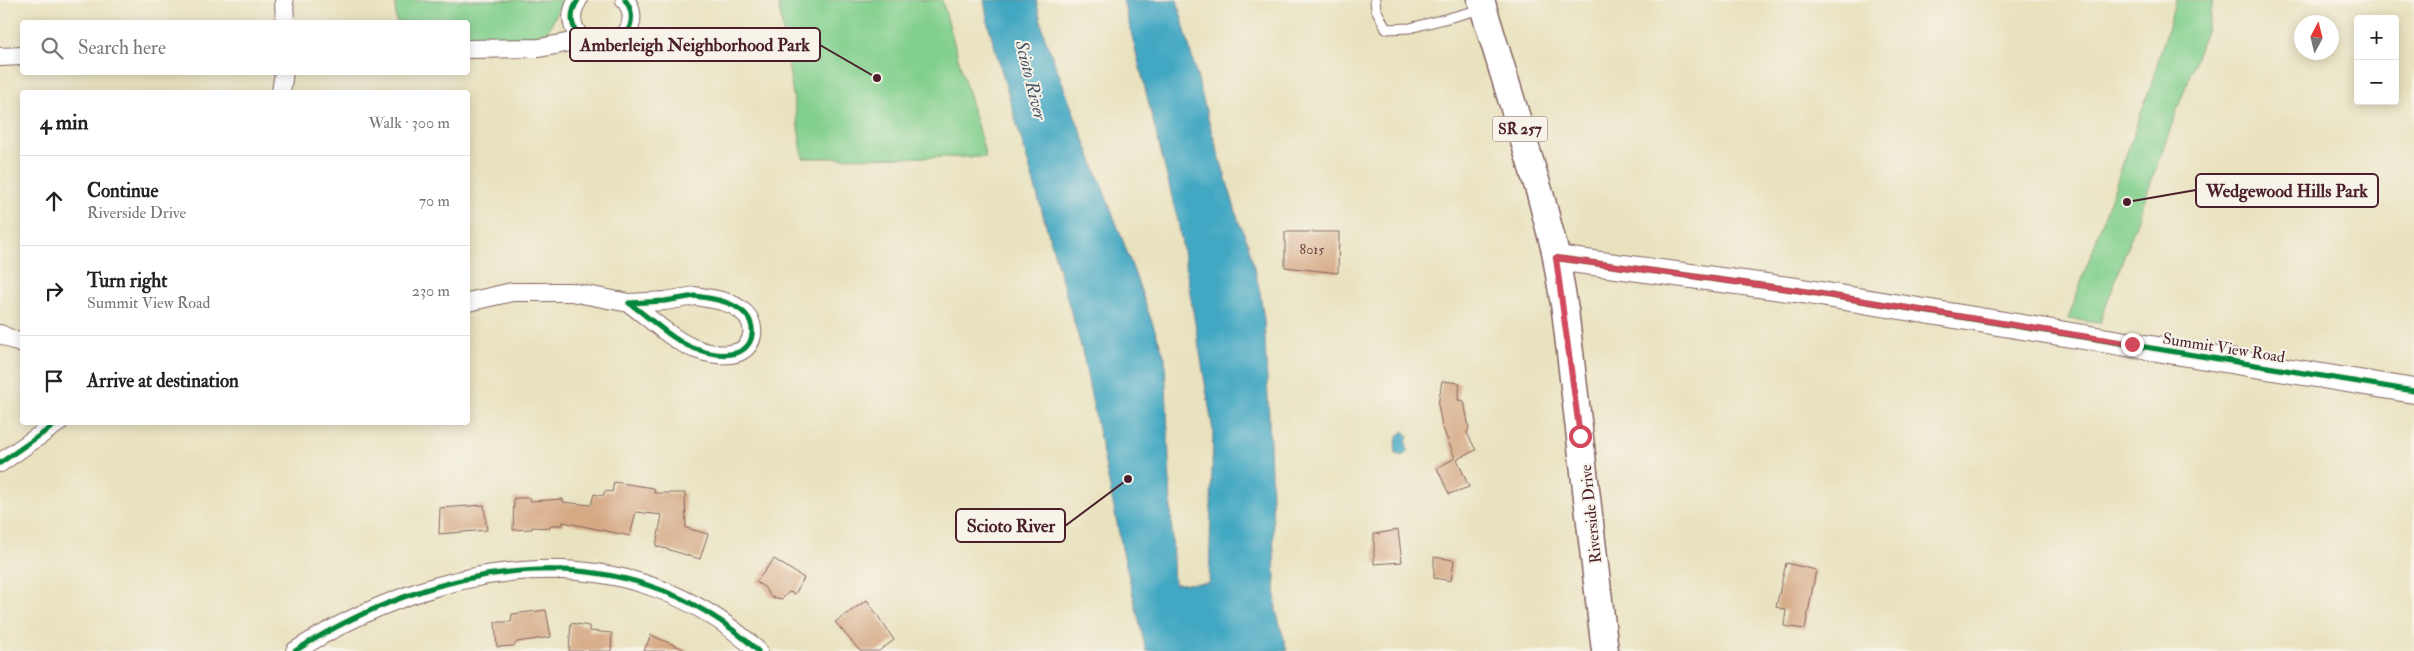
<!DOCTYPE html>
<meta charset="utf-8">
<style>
:root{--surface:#fff;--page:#f6f6f6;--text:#222;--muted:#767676;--line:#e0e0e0}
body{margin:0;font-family:"IM FELL Double Pica",serif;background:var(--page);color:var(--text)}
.controls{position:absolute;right:15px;top:15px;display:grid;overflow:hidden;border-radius:5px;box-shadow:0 2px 12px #0003}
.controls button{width:45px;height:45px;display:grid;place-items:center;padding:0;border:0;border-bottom:1px solid var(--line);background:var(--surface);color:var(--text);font:25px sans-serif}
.compass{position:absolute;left:2294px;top:15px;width:45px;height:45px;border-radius:50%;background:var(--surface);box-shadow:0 2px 12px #0003;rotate:7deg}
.stop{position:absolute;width:15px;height:15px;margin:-11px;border:4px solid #d1495b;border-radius:50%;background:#fff}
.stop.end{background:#d1495b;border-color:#fff;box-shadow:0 1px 5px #0008}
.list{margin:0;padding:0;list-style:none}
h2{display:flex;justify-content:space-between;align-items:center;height:65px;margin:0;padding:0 20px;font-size:21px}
h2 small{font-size:16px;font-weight:400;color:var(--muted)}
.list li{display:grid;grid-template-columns:32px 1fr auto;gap:15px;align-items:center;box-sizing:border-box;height:90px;padding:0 20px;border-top:1px solid var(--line)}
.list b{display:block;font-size:19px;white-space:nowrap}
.list p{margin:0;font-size:16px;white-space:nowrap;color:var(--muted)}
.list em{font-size:16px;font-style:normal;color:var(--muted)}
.icon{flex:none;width:28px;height:28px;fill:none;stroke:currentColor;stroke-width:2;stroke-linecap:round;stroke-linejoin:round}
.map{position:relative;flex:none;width:2414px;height:651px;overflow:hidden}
.search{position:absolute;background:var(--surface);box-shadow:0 2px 12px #0003;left:20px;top:20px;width:450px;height:55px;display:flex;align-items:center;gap:12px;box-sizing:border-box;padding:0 18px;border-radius:5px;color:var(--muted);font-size:19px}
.panel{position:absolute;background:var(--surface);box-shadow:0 2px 12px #0003;left:20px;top:90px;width:450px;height:335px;border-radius:5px}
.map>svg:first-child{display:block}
</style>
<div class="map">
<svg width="2414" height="651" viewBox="0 0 2414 651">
<rect width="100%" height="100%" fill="#f7f3e8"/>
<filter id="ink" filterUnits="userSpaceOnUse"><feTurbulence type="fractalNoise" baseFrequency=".02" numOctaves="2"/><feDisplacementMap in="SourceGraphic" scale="10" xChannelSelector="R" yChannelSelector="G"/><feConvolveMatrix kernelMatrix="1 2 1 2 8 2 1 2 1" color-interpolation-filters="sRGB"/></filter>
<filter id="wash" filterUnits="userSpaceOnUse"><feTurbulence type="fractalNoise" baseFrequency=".0096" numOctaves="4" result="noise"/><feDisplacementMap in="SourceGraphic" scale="20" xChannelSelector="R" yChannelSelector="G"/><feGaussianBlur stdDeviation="1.12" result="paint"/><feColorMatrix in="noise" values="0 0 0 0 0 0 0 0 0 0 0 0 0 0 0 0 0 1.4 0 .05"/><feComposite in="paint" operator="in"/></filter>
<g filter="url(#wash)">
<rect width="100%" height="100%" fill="#e9e2bf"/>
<!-- green -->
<path fill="#83d08e" stroke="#66785c" d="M395,0h169l-25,48 -71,1v-27h-72z
M778,0h164l44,157 -183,1z
M2176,0h37l-4,22 -109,301 -32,-4 83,-234z"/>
<!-- water -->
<path fill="#42a7c2" stroke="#466376" d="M984,0h52l9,38 78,203 42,117 9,226 35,-1 4,-152 -35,-210 -55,-221h54l32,122 30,100 8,18 13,52 4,28 5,98 7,192 11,41h-141l-24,-103 -40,-198 -94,-326z
M1404,431l4,5 -2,7 2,8 -5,5 -7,-2c-2,-9 0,-18 8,-23z"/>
<g id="blocks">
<!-- building -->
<path fill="#d6a985" d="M1285,232h54l-1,41 -53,-6z
M1442,381l18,2 -2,17 6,1 5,27 -2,5 9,17 -19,9 12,28 -20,7 -12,-26 18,-10 -13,-32 -4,-21z
M614,482l40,6v5h31l1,35 22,6 -8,25 -44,-13 6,-31 -26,-3 -6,24 -67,-14v3h-12l-1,3 -18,-1v2l-19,1 1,-32h16l1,3 32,-2v3l28,3 3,-11 9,2 2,-5 7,1z
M484,505l3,25 -48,4 1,-26z
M1398,530l4,32 -28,2v-30z
M1434,557l20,3 -3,21 -17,-3z
M774,559l30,19 -9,16 -6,-2 -7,7 -11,-2 -7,-10 -8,-5z
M1786,563l30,7 -11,59 -21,-3 2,-16 -10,-3z
M867,600l27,40 -15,11h-19l-25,-29z
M546,610l5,27 -34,5 -3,4 -17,1 -2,-25h16l1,-8z
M571,623l18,3v5l23,2 -1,18h-42z
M651,635l37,16h-44z"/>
</g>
</g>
<g filter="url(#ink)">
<use href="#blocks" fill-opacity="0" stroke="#82635f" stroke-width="1"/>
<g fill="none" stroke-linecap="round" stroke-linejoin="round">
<defs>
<path id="lane" d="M1375,0l1,9 10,20 24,-1 72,-19"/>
<path id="street" d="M284,0l1,22
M578,0c-25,38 37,68 52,26 3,-9 1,-19 -5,-26
M468,49l71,-1 43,-8
M0,57l22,-1
M281,92l3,-20
M695,296c17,3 34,4 47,15 15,11 14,36 -6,42 -11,3 -27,1 -37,-3 -23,-6 -50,-33 -70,-47l36,-2z
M468,302l44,-10h59l58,11
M0,334l22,10
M0,463l59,-41
M295,651c142,-90 329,-125 463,0"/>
<path id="secondary" d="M1556,258l240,32 618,101"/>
<path id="primary" d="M1481,0l60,197 14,54 10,59 40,341"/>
</defs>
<!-- lane casing -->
<use href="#lane" stroke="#82635f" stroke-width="11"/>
<!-- street casing -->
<use href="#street" stroke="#82635f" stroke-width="20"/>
<!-- secondary casing -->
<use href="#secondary" stroke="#82635f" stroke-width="26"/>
<!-- primary casing -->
<use href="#primary" stroke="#82635f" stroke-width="29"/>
<!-- lane -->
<use href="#lane" stroke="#fff" stroke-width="9"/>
<!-- street -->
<use href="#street" stroke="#fff" stroke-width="18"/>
<!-- secondary -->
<use href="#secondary" stroke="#fff" stroke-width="24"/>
<!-- primary -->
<use href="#primary" stroke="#fff" stroke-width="26"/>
<defs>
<path id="cycleway" d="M578,0c-25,38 37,68 52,26 3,-9 1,-19 -5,-26
M1556,258l240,32 618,101
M695,296c17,3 34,4 47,15 15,11 14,36 -6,42 -11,3 -27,1 -37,-3 -23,-6 -50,-33 -70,-47l36,-2z
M0,463l59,-41
M295,651c142,-90 329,-125 463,0"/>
</defs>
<!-- cycleway casing -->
<use href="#cycleway" stroke="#f7f3e8" stroke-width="8"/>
<!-- cycleway -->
<use href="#cycleway" stroke="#00873e" stroke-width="5"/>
</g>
</g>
<g fill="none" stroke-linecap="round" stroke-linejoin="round" filter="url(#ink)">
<!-- route -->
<path stroke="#d1495b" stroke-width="6" d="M1580,436l-24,-178 240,32 336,54"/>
</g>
<g text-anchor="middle" stroke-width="4" stroke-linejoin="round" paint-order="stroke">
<!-- number labels -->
<g font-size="14" fill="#6d4242">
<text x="1312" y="254">8015</text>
</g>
<!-- shield labels -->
<rect fill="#f7f3e8" stroke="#7e5f64" stroke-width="1" x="1492.5" y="116.5" width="55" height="25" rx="4"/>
<g font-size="15" font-weight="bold" fill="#4a1f2b">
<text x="1520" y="134">SR 257</text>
</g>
<!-- street labels -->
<g font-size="16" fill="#4a1f2b" stroke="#f7f3e8">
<text transform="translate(2224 347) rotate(9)" y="6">Summit View Road</text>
<text transform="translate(1590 514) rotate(-96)" y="6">Riverside Drive</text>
</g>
<!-- water labels -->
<g font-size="18" font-style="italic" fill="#475567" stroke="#f7f3e8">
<text transform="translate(1031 80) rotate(76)" y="6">Scioto River</text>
</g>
</g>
<!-- callouts -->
<path fill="none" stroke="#4a1f2b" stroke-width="2" d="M877 78L820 45M2127 202L2196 190M1128 479L1065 526"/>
<g fill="#4a1f2b" stroke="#f7f3e8" stroke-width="2">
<circle cx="877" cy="78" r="5"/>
<circle cx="2127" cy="202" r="5"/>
<circle cx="1128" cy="479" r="5"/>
</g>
<g fill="#f7f3e8" stroke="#4a1f2b" stroke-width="2">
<rect x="570" y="28" width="250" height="33" rx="5"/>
<rect x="2196" y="174" width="182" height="33" rx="5"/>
<rect x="956" y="509" width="109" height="33" rx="5"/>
</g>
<g font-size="18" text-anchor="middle" font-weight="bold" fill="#4a1f2b">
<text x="695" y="51">Amberleigh Neighborhood Park</text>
<text x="2287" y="197">Wedgewood Hills Park</text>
<text x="1011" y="532">Scioto River</text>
</g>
</svg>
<div class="controls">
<button>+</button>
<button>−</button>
</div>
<svg class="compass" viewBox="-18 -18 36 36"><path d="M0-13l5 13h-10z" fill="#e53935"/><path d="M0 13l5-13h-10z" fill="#767676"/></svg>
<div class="stop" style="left:1580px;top:436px"></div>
<div class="stop end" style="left:2132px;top:344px"></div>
<div class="search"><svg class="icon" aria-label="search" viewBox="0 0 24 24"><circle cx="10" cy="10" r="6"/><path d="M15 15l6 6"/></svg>Search here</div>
<section class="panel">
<h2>4 min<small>Walk · 300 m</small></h2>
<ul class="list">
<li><svg class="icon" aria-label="ahead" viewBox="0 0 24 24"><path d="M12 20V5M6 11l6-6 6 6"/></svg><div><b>Continue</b><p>Riverside Drive</p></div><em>70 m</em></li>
<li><svg class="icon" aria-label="right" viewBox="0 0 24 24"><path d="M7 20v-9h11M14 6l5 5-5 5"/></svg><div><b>Turn right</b><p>Summit View Road</p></div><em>230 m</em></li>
<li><svg class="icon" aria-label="arrive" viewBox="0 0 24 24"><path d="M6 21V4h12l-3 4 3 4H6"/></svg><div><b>Arrive at destination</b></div></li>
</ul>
</section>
</div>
